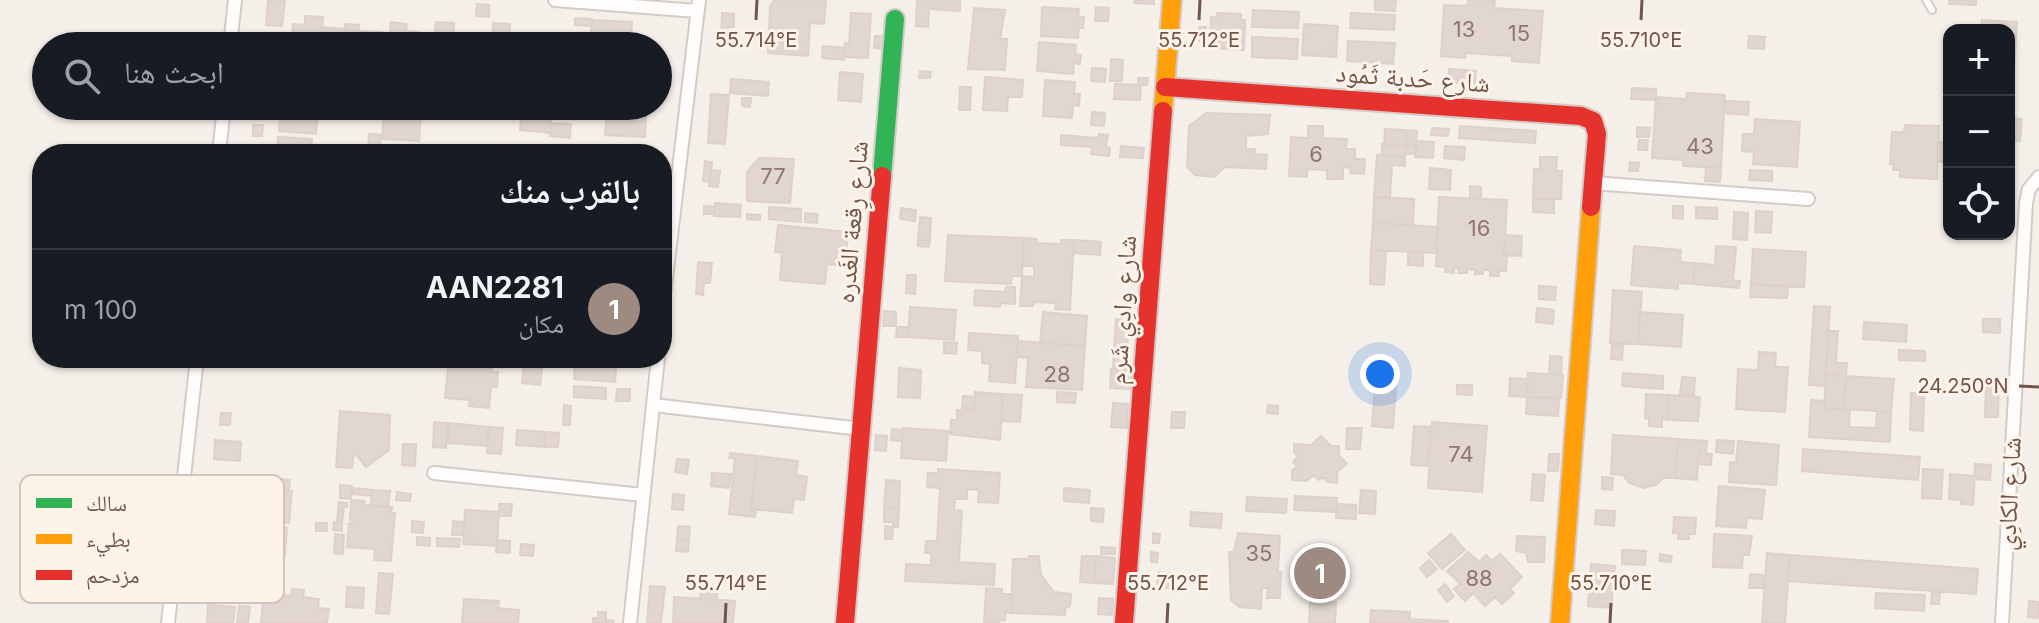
<!DOCTYPE html>
<html lang="ar">
<meta charset="utf-8">
<style>
:root{--surface:#171b24;--page:#20242c;--text:#f1f3f6;--muted:#9ea1a6;--line:#363941;--accent:#9f8a82}
body{margin:0;font-family:Inter,"Noto Naskh Arabic",sans-serif;background:var(--page);color:var(--text);direction:rtl}
.controls{position:absolute;right:24px;top:24px;display:grid;overflow:hidden;border-radius:16px;box-shadow:0 2px 6px #0004}
.controls button{width:72px;height:72px;display:grid;place-items:center;padding:0;border:0;border-bottom:2px solid var(--line);background:var(--surface);color:var(--text);font:40px sans-serif}
.you{position:absolute;left:1380px;top:374px;width:28px;height:28px;margin:-20px;border:6px solid #fff;border-radius:50%;background:#1a73e8;box-shadow:0 0 0 12px #1a73e833}
.badge{display:grid;place-items:center;width:52px;height:52px;border-radius:50%;background:var(--accent);color:#fff;font-size:26px;font-weight:700}
.pin{position:absolute;translate:-50% -50%;border:4px solid #fff;box-shadow:0 2px 8px #0006}
.list{margin:0;padding:0;list-style:none}
h2{display:flex;justify-content:space-between;align-items:center;height:104px;margin:0;padding:0 32px;font-size:34px}
h2 small{font-size:26px;font-weight:400;color:var(--muted)}
.list li{display:grid;grid-template-columns:52px 1fr auto;gap:24px;align-items:center;box-sizing:border-box;height:120px;padding:0 32px;border-top:2px solid var(--line)}
.list b{display:block;font-size:30px;white-space:nowrap}
.list p{margin:0;font-size:26px;white-space:nowrap;color:var(--muted)}
.list em{font-size:26px;font-style:normal;color:var(--muted)}
.icon{flex:none;width:44px;height:44px;fill:none;stroke:currentColor;stroke-width:2;stroke-linecap:round;stroke-linejoin:round}
.map{position:relative;flex:none;width:2039px;height:623px;overflow:hidden;direction:ltr}
.search{position:absolute;background:var(--surface);box-shadow:0 2px 6px #0004;left:32px;top:32px;width:640px;height:88px;display:flex;align-items:center;gap:20px;box-sizing:border-box;padding:0 28px;border-radius:44px;color:var(--muted);font-size:30px}
.panel{position:absolute;background:var(--surface);box-shadow:0 2px 6px #0004;left:32px;top:144px;width:640px;height:224px;border-radius:32px;direction:rtl}
.map>svg:first-child{display:block}
</style>
<div class="map">
<svg width="2039" height="623" viewBox="0 0 2039 623">
<rect width="100%" height="100%" fill="#f5efe9"/>
<!-- building -->
<path fill="#e1d6d1" stroke="#ded1cb" stroke-width="2" d="M268,0h17l-3,26 -16,-1z
M775,0h51l-2,24 -14,-1 -2,33 -40,-3 2,-47z
M917,0h43v11l-31,-2 -1,18 -12,-1z
M1135,0h19v4l-20,-1z
M1375,0h21l-1,11 -20,-1z
M1468,0h27l-1,8 49,3 -4,52 -27,-2v-5l-47,-3v5l-24,-2 3,-51 23,1z
M1949,0h27v5l-27,-1z
M477,4l12,1v12l-13,-1z
M1042,7l37,2 -1,8h6l-1,11h-4l-1,10 -37,-2z
M1096,7l13,1 -1,13h-13z
M974,8l31,2 -5,29h7l-2,31 -37,-1z
M1253,10l46,2 -1,16 -46,-1z
M722,13l12,1v13h-6l-1,15h-6z
M851,13l20,1 -3,44 -24,-1 1,-14 4,1z
M1217,13l24,1v6h4l-1,30 -34,-2 1,-31 6,1z
M1351,13l44,2 -1,15 -44,-2z
M305,16l18,1 -1,10 23,2v-5l14,1 -1,6 22,1 -1,14h-88l2,-22 12,1z
M575,18l17,1v7l-17,-1z
M592,20l40,2 -1,13 -40,-2z
M1982,20l35,2 -5,77h-3v-69h-28z
M391,22l16,2 -1,7 12,1 -1,14h-38l1,-14 10,1z
M436,22l18,1 -1,21 -19,-1z
M493,23l17,1 -1,22h-17z
M1304,24l34,2 -2,31 -34,-2z
M1199,27h7v14h-7z
M875,36l13,1 -1,12 -13,-1z
M1749,36l16,1 -1,12 -16,-1z
M1252,37l46,2 -1,20 -45,-2z
M1348,41l47,2 -2,21 -46,-3z
M1039,42l37,3 -1,9 6,1 -1,9 -6,-1 -1,11 -36,-3z
M823,46l22,2 -1,12 -22,-2z
M1111,59l12,1 -1,21h-12z
M1092,68l14,1 -1,13 -14,-1z
M1449,69l27,2 -1,13 -27,-2z
M920,71l11,1 -1,6h-11z
M840,72l23,2 -2,28 -23,-2z
M985,77l38,3 -1,17h-14l-1,14 -24,-1z
M1138,78h10l-1,7h-9z
M731,79l38,3 -1,14 -38,-3z
M1045,80l30,2 -1,12h6l-1,12 -6,-1 -1,13 -29,-2z
M1115,84l26,1 -1,15 -26,-1z
M960,87h11l-1,23h-11z
M1632,88l24,1v11l-25,-1z
M1687,93l38,2 -4,73 -38,-2v-6l-31,-2 4,-61 30,2z
M711,94l18,1 -4,49 -17,-1z
M742,98h9l-1,9 -8,-1z
M1725,101l24,1 -1,13 -24,-2z
M281,106h37l-2,28 -37,-3z
M400,106h53v4z
M607,106h14l-1,7 26,2 -1,22 -40,-2z
M384,107l37,2 -2,32 -37,-2z
M1092,112l13,1 -1,13 -13,-1z
M1206,113l64,2 -2,19 -22,2v13h9v5l12,1 -1,14 -41,-2 -11,10 -19,-2 -8,-8 2,-41z
M521,117l30,2 -1,14 -30,-3z
M2009,118l13,1 -2,22 -11,-1z
M1755,119l45,3 -3,45 -44,-3 1,-12 -12,-1 1,-17h11z
M551,123l20,1 -1,14 -20,-2z
M253,125h10l-1,11h-9z
M1905,125l34,1 -2,53 -37,-2v-7h-7v-6h-3l2,-32h12z
M1308,126h15v12l24,1 -1,10h9v10h10l-1,15 -14,-1 1,-5 -8,-1v12h-16v-9l-20,-1v8l-18,-1 2,-39 17,1z
M1460,126l76,5 -1,12 -76,-5z
M1637,127l13,1 -1,9h-12z
M1432,128l17,1 -1,7 -17,-1z
M1385,129l21,1v15l-22,-1z
M1406,130l11,1 -1,15 -10,-1z
M369,134l12,1 -2,19h-11z
M1099,134l9,1 -2,12 4,1 -1,8 -18,-2 1,-7 -31,-2v-10l38,3z
M278,137l34,2 -1,15h-34z
M1639,140h9l-1,10h-9z
M1416,141l18,1 -1,16 -18,-1z
M1938,142h8l-1,20h-8z
M1382,144l24,1 -1,12 -23,-2z
M1406,145l10,1v8h-11z
M495,146l5,8h-18z
M1121,146l23,2 -1,10 -23,-1z
M1445,146l20,1 -1,13 -20,-2z
M382,149l36,3v2h-36z
M1377,155l28,2v9l-13,-1 -2,32h-16z
M1540,157h17l-1,14h6l-1,28h-28l1,-30h6z
M759,158l35,1 -4,44 -43,-2v-29z
M705,161l7,1 -3,20 -6,-1z
M1630,162l9,1 -1,8h-9z
M1706,167l15,1 -1,14 -15,-1z
M1430,168l21,2 -1,20 -21,-1z
M711,170l9,1 -2,16 -9,-1z
M1750,170l22,1v10l-23,-1z
M1470,186l11,1v12l-11,-1z
M1374,197l40,2 -1,26 -40,-2z
M1439,197l68,3 -3,55h3l-1,16h-7v5h-9v-6h-6l-1,4h-8v-4l-8,-1v4h-9l1,-5h-5v5l-9,-1 1,-5 -10,-1z
M1533,199h21v14l-21,-1z
M715,203l26,2 -1,12 -26,-1z
M704,206l10,1v7h-10z
M1673,206h10v13l-10,-1z
M769,207l32,2v13l-32,-3z
M1696,207l21,1v11l-21,-1z
M901,208l15,2 -1,11 -15,-2z
M1756,211l16,1 -1,21 -16,-1z
M1734,212l14,1 -1,27 -14,-1z
M805,213l13,1 -1,9 -12,-1z
M747,214l13,1v5l-13,-1z
M920,217l11,1 -1,22h-12z
M1373,223l65,4 -2,26 -65,-3z
M778,225l70,7 -3,34 -18,-2 -2,20 -45,-4 2,-27 -7,-1z
M948,235l76,3 -2,38h-10l-1,8 -66,-3z
M1505,235l17,1 -1,20 -17,-1z
M1024,238l13,1 -1,4 25,1v-4h13l-4,70 -15,-1 1,-6 -23,-1v4h-13l2,-30 12,1v-11h-11z
M918,240h12l-1,7 -11,-1z
M1074,240l27,2 -1,13 -27,-2z
M1634,246l47,4 -1,12 14,1 -1,21 -15,-1v6l-47,-4z
M1716,246l20,1 -3,33 7,1 -1,7 -46,-4 1,-21 21,2z
M1753,249l53,3 -2,35 -53,-3z
M1371,250l15,1 -2,34 -14,-1z
M1408,252l15,1v13l-15,-1z
M698,262l14,1 -2,20h-6l-1,12 -7,-1z
M907,275h9l-1,19 -9,-1z
M1751,284l37,2 -1,12 -37,-1z
M1539,286l17,1 -1,13 -16,-1z
M1006,287h9v17l-15,-1v4l-26,-2 1,-15 30,2z
M1613,290l29,2 -4,52 -28,-1z
M1814,306l16,1 -5,79 -16,-1z
M910,307l46,3 -2,30 -46,-3z
M1537,308l17,2 -1,14 -17,-2z
M884,311l12,1v14h-13z
M1043,312l44,4 -2,30 -45,-3z
M1640,312l43,3 -2,32 -43,-3z
M1116,319l13,1 -3,48 -13,-1z
M1983,319h17v14l-17,-1z
M1864,322l43,3 -1,17 -43,-3z
M897,327h12l-1,10h-12z
M1829,331h9l-2,32h11l-1,13 -20,-1z
M969,333l49,3 -3,47 -26,-2 1,-17 -8,-1v-12l-14,-1z
M1018,341l67,5 -3,44 -56,-3 2,-29 -12,-1z
M944,342l13,1 -1,11 -12,-1z
M1612,345h11l-1,15 -11,-1z
M1899,350l26,1v10l-26,-1z
M1759,352l17,1 -1,14h13l-3,45 -49,-3 2,-40 20,1z
M1550,356l12,1 -1,18 -12,-1z
M449,358h44l-1,14h6l-1,15h-6l-2,21 -20,-2 1,-6 -25,-2z
M575,358h42l-2,24 -41,-3z
M524,366l18,2 -2,17 -18,-2z
M899,368l22,2 -1,28 -22,-1z
M1111,369l20,1 -1,19 -20,-1z
M1528,373l35,2 -2,23 -34,-1z
M1623,373l40,3v13l-41,-3z
M1826,375l20,1 -2,33 -20,-1z
M1846,376l48,3 -3,33 -47,-3z
M1682,377l13,1 -1,17 -14,-1z
M1510,378l17,1v18l-18,-1z
M1986,382l13,1 -1,34h-13z
M1375,385l21,2 -3,41 -21,-2z
M1457,385h15v10l-15,-1z
M574,386l32,2v11l-32,-2z
M617,389h13v12h-14z
M975,392l28,2 -3,46 -50,-6 1,-14h6v-10l17,1z
M1057,392l19,1 -1,10 -18,-1z
M1911,393h13l-1,38 -13,-1z
M1003,394l19,1 -2,27 -18,-1z
M1646,394l23,1 -1,25 -6,-1v8l-13,-1v-7l-4,-1z
M1669,395l31,2 -2,24 -30,-1z
M963,396l12,1 -1,12 -12,-1z
M1527,397l32,1 -1,18 -32,-2z
M1811,400l13,1v7l26,2 -1,17 27,1 1,-17 14,1 -1,30 -81,-5z
M1113,403l15,1 -1,24 -16,-1z
M564,405l7,1 -1,19h-7z
M1268,405l10,1v8l-11,-1z
M340,411l50,4 -1,35 -23,17 -12,-15 -2,16 -16,-1z
M1172,412h13l-1,16h-13z
M221,413h10l-1,12h-10z
M434,422l13,1 -1,25 -13,-1z
M1432,422l55,4 -5,66 -54,-4z
M449,423l40,4 -2,19 -39,-3z
M1414,426l16,1 -3,39 -16,-1z
M489,427l14,1 -2,26 -14,-1z
M903,428l45,3 -2,30 -45,-3z
M1347,428h15l-2,21h-14z
M892,429l11,1 -1,11 -11,-1z
M517,430l28,2v15l-29,-2z
M545,432l14,1 -1,14h-13z
M876,435l11,1 -1,15 -11,-1z
M1613,435l65,4 -3,39h-12l-7,7 -13,3 -14,-5 -6,-8 -12,-1z
M1321,436l10,10h8v9l8,9 -10,8v11l-9,-1 -5,-5 -4,3 -5,-5 -7,6 -15,-1v-9l5,-5 -4,-4 5,-5 -4,-5v-8l17,1z
M1678,439l29,2 -1,10h-7l-2,29 -22,-2z
M215,440l26,2 -1,19 -26,-2z
M1717,440l17,1 -1,13 -17,-2z
M1738,441l41,4 -3,40 -47,-3 1,-20 6,1z
M403,444h13l-1,22 -13,-1z
M1803,449l117,8 -2,23 -116,-9z
M730,453l27,3 -6,53h5l-1,8 -26,-3 6,-56h-6z
M1699,453l13,1 -1,11 -13,-1z
M1549,454h10l-1,17h-10z
M757,456l41,5 -2,14 11,2 -3,23 -10,-1 -2,14 -41,-4z
M677,459l12,1 -2,14 -12,-2z
M1975,464l16,1 -1,15 -16,-1z
M938,469l62,4 -2,30 -20,-1 1,-12 -12,-1v10h-12l-1,11 8,1 -3,51 36,2 -1,21 -89,-4 1,-17 25,1v-12h-6l1,-12h11l3,-53 -13,-1 1,-14h10z
M1923,469l20,1 -2,29 -19,-1z
M712,473l19,1 -2,14 -18,-2z
M1533,474l12,1 -2,26 -12,-1z
M1950,474l25,2 -2,29 -12,-1v-4l-12,-1z
M1602,477l11,1 -1,12 -10,-1z
M279,479l11,1 -1,11 -10,-1z
M886,480l14,1 -1,28 -15,-1z
M340,485l12,1 -1,13 -11,-1z
M1719,486l46,4 -3,29 -15,-1 -1,10 -30,-2z
M353,488l19,2v6l-19,-2z
M1064,488l26,2 -1,13 -25,-2z
M252,489l40,2 -3,32 -34,-2 -9,-14z
M372,490l18,1 -2,16 -17,-1z
M1361,490l15,1 -1,23 -16,-1z
M397,492l14,2 -1,7 -14,-1z
M673,494l11,1 -1,15 -11,-1z
M1295,496l42,2v14l-43,-2z
M1247,497l40,2 -1,14 -40,-2z
M351,500l14,1 -1,4 28,2 -1,6h4l-4,48 -17,-1 1,-11 -28,-2 2,-24 5,1v-3l-4,-1z
M339,502l8,1v4h-3l-2,16 -5,-1z
M499,504h13l-1,12h-12z
M1337,504l19,1v14l-20,-1z
M884,508l15,1 -1,18h-5v-5h-9z
M1091,508l13,1 -1,13 -12,-1z
M465,510l34,2 -2,34 -34,-2z
M1596,510l19,1 -1,15 -19,-2z
M1191,512l31,2 -1,14 -31,-2z
M1674,517l22,1 -1,16h-6v5h-11v-6h-5z
M412,521l12,1 -1,11 -11,-1z
M453,521l11,1 -1,13h-11z
M334,522l8,1v8l-9,-1z
M316,523h11v8h-11z
M253,525l34,3 -2,27 -32,-2 -8,-7v-17z
M678,526l12,1 -1,13 -12,-1z
M885,526l8,1 -1,12h-7z
M1153,533l7,1 -1,9h-6z
M1238,533l42,3 -2,36h3l-1,26h-13l1,-10h-6l-1,21 -22,-2 -8,-7 -2,-48h5z
M335,534l9,1 -1,19 -9,-1z
M1451,534l14,16 -23,19 -14,-16z
M1714,534l38,2 -3,19h-6l-1,13 -29,-1z
M1517,536l28,1 -1,25h-16l-2,-9 -10,-2z
M417,537l13,1v8l-13,-1z
M437,538l23,1 -1,8 -22,-1z
M677,539l12,1 -1,12 -12,-1z
M497,540l13,1v12l-14,-1z
M521,544l13,1 -1,11 -13,-1z
M1101,547l14,1v6h-14z
M1622,550l24,1 -1,14 -23,-1z
M1151,552l7,1 -1,9h-6z
M1468,552l11,10 7,-7 6,6 8,-7 22,23 -12,12 4,4 -12,11 -7,-7 -10,9 -12,-13 -8,8 -11,-12 6,-5 -13,-13z
M1767,553l23,2 -5,68h-23z
M1660,554l12,2 -1,6 -12,-1z
M1790,555l188,14 -2,25 -188,-13z
M1029,556h10l2,19 13,17 17,2 -1,12 -5,3v6l-54,-2 2,-54h15z
M1082,556h14l-2,27 -14,-1z
M1096,556l19,2 -2,26 -19,-1z
M1429,560l8,9 -10,8 -7,-9z
M1591,564l24,2 -4,42 -23,-2z
M1315,566l21,1 -1,21 -22,-1z
M1158,572l12,1v15l-13,-1z
M379,573l14,1 -4,40 -13,-1z
M1750,574l13,1v13h-14z
M1445,584l9,12 -7,6 -9,-12z
M650,586l15,1 -4,36h-14z
M347,587l17,1 -1,20 -17,-1z
M986,588l16,1v5h10l-1,19 -5,-1 -1,8h-5l-1,3h-15z
M292,589l12,1 -1,7 16,2 -1,9 11,1 -2,14h-66l2,-21 13,1 1,-9 14,2z
M701,589l16,1v10l-17,-1z
M1932,592h8l-1,12h-8z
M1876,593l49,2 -1,16 -49,-3z
M674,597l61,4 -2,22h-60z
M1099,598l14,1 -1,16 -14,-1z
M464,599l35,2 -1,7 21,2 -1,13h-56z
M1310,601l26,1 -1,21h-26z
M2029,601l10,1v16l-11,-1z
M208,605l27,2 -2,16h-26z
M239,606l11,1 -2,16h-11z
M1371,610l39,2v11h-40z
M598,612h8v8l8,1v2h-21v-5h5z
M1410,619l38,2v2h-38z"/>
<g fill="none" stroke-linecap="round" stroke-linejoin="round">
<defs>
<path id="lane" d="M1926,0l6,10"/>
<path id="street" d="M555,0l142,11
M230,46l5,-46
M219,154l5,-48
M1593,183l215,16
M662,312l37,-312
M653,405l208,24
M434,473l209,22
M168,623l29,-265
M630,623l28,-265
M2002,623l24,-420 3,-14 10,-12"/>
<path id="fast" d="M882,176l13,-157"/>
<path id="slow" d="M1163,111l9,-111
M1560,623l31,-416"/>
<path id="jam" d="M1165,87l416,29 12,5 4,13 -6,73
M845,623l37,-447
M1124,623l39,-512"/>
</defs>
<!-- lane casing -->
<use href="#lane" stroke="#d4cbc6" stroke-width="10"/>
<!-- street casing -->
<use href="#street" stroke="#d4cbc6" stroke-width="16"/>
<!-- fast casing -->
<use href="#fast" stroke="#d4cac6" stroke-width="22"/>
<!-- slow casing -->
<use href="#slow" stroke="#d4cac6" stroke-width="22"/>
<!-- jam casing -->
<use href="#jam" stroke="#d4cac6" stroke-width="22"/>
<!-- lane -->
<use href="#lane" stroke="#fefdfc" stroke-width="6"/>
<!-- street -->
<use href="#street" stroke="#fefdfc" stroke-width="12"/>
<!-- fast -->
<use href="#fast" stroke="#30b455" stroke-width="18"/>
<!-- slow -->
<use href="#slow" stroke="#ff9f0a" stroke-width="18"/>
<!-- jam -->
<use href="#jam" stroke="#e5322d" stroke-width="18"/>
</g>
<!-- ticks -->
<path fill="none" stroke="#71544a" stroke-width="3" d="M756,20l1,-20M1199,20l1,-20M1641,20l1,-20M2019,386l20,1M725,623l1,-20M1167,623l1,-20M1610,623l1,-20"/>
<g text-anchor="middle" stroke-width="6" stroke-linejoin="round" paint-order="stroke">
<!-- number labels -->
<g font-size="22" fill="#8f766e">
<text x="1464" y="37">13</text>
<text x="1519" y="41">15</text>
<text x="1700" y="154">43</text>
<text x="1316" y="162">6</text>
<text x="773" y="184">77</text>
<text x="1479" y="236">16</text>
<text x="1057" y="382">28</text>
<text x="1461" y="462">74</text>
<text x="1259" y="561">35</text>
<text x="1479" y="586">88</text>
</g>
<!-- street labels -->
<g font-size="26" fill="#71544a" stroke="#fef3e9">
<text transform="translate(1413 78) rotate(4)" y="9">شارع حَدبة ثَمُود</text>
<text transform="translate(852 222) rotate(-85)" y="9">شارع رِقعة الغَدره</text>
<text transform="translate(1122 310) rotate(-86)" y="9">شارع وادِي شَرم</text>
<text transform="translate(2009 494) rotate(-87)" y="9">شارع الكادِي</text>
</g>
</g>
<!-- legend -->
<rect x="20" y="475" width="264" height="128" rx="12" fill="#fef3e9" stroke="#d4c3b9" stroke-width="2"/>
<rect x="36" y="498" width="36" height="10" fill="#30b455"/>
<rect x="36" y="534" width="36" height="10" fill="#ff9f0a"/>
<rect x="36" y="570" width="36" height="10" fill="#e5322d"/>
<g font-size="22" fill="#71544a">
<text x="86" y="511">سالك</text>
<text x="86" y="547">بطيء</text>
<text x="86" y="583">مزدحم</text>
</g>
<g font-size="20" text-anchor="middle" fill="#71544a" stroke="#fef3e9" stroke-width="6" stroke-linejoin="round" paint-order="stroke">
<text x="756" y="47">55.714°E</text>
<text x="1199" y="47">55.712°E</text>
<text x="1641" y="47">55.710°E</text>
<text x="1963" y="393">24.250°N</text>
<text x="726" y="590">55.714°E</text>
<text x="1168" y="590">55.712°E</text>
<text x="1611" y="590">55.710°E</text>
</g>
</svg>
<div class="controls">
<button>+</button>
<button>−</button>
<button><svg class="icon" aria-label="locate" viewBox="0 0 24 24"><circle cx="12" cy="12" r="6"/><path d="M12 2v4M12 18v4M2 12h4M18 12h4"/></svg></button>
</div>
<div class="you"></div>
<div class="pin badge" style="left:1320px;top:573px">1</div>
<div class="search"><svg class="icon" aria-label="search" viewBox="0 0 24 24"><circle cx="10" cy="10" r="6"/><path d="M15 15l6 6"/></svg>ابحث هنا</div>
<section class="panel">
<h2>بالقرب منك<small></small></h2>
<ul class="list">
<li><span class="badge">1</span><div><b>AAN2281</b><p>مكان</p></div><em>100 m</em></li>
</ul>
</section>
</div>
